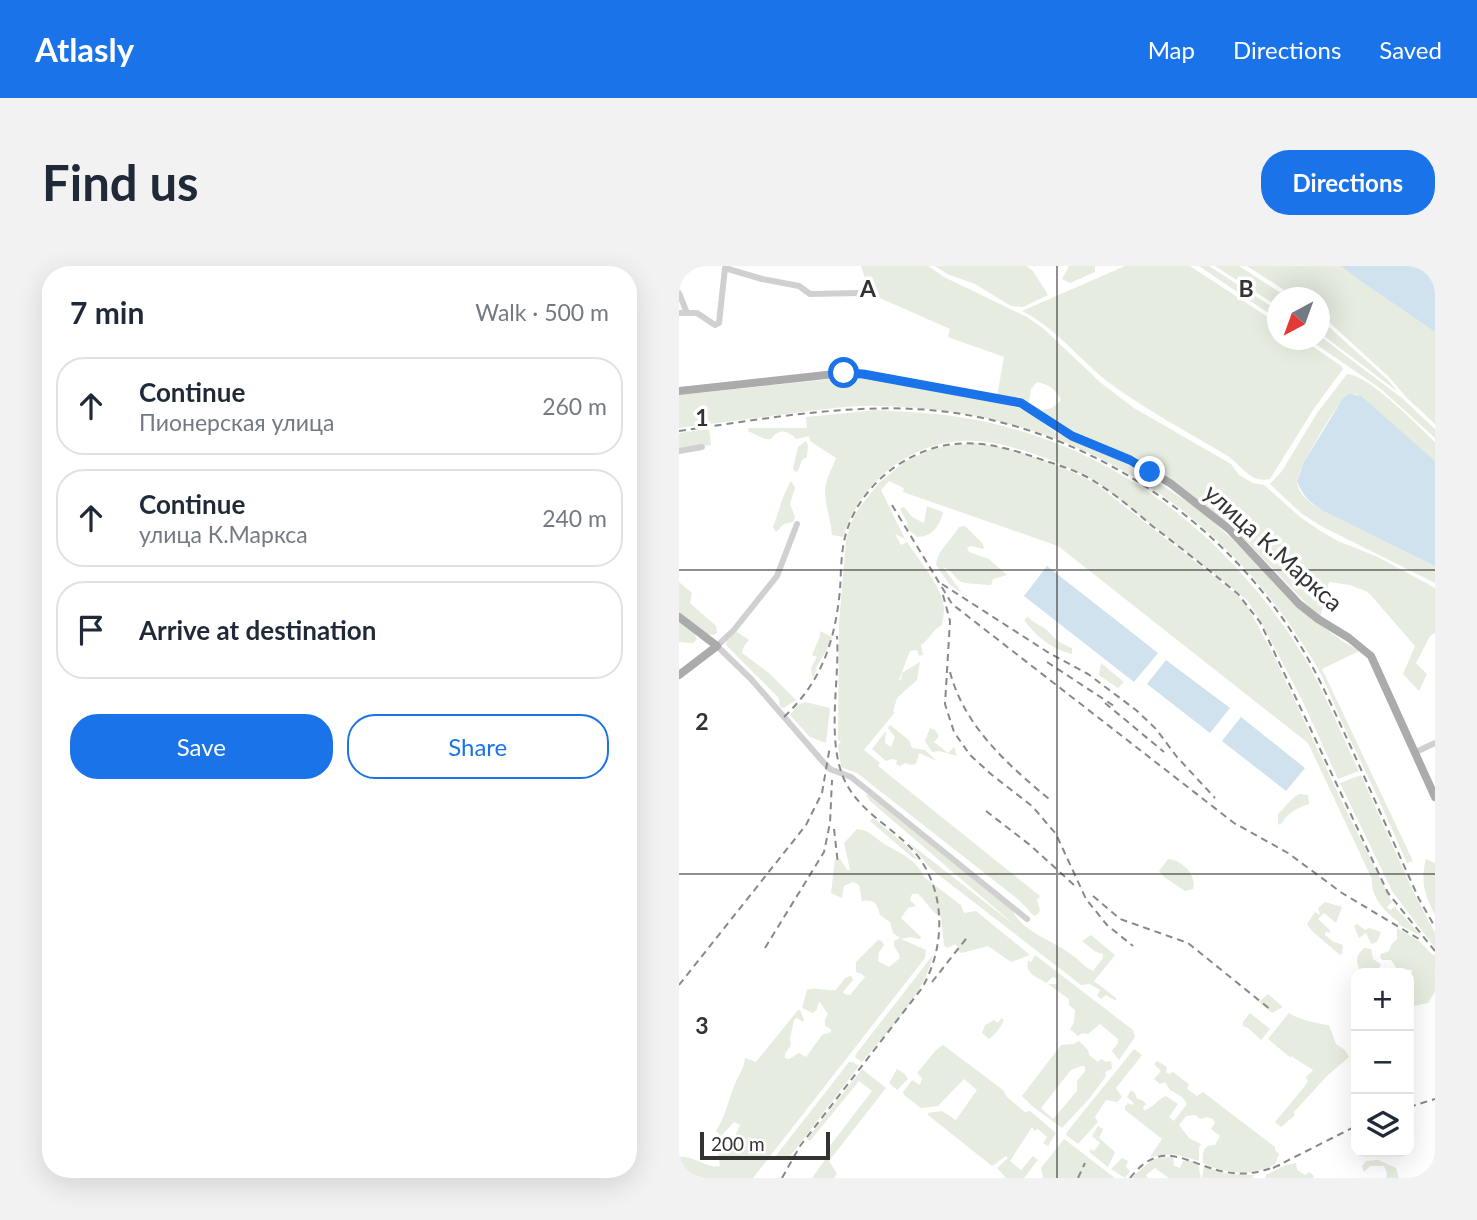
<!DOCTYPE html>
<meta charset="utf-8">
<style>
:root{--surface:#fff;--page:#f2f2f3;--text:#1f2937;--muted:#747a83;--line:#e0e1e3;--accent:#1a73e8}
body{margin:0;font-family:Lato,sans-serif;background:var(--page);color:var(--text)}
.controls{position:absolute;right:21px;bottom:21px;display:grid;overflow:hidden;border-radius:14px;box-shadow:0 7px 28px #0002}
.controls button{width:63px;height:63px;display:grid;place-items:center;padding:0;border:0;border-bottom:2px solid var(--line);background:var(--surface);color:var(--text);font:35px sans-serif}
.compass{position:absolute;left:588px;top:21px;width:63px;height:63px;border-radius:50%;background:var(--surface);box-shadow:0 7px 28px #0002;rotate:221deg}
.scale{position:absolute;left:21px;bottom:18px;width:130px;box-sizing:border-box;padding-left:7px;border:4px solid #333;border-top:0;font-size:19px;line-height:24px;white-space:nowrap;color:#333;-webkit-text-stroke:5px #fff;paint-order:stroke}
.stop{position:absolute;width:21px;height:21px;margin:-16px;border:5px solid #1a73e8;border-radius:50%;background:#fff}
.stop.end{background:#1a73e8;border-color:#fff;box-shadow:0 2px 7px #0008}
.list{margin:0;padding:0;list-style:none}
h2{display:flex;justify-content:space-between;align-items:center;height:91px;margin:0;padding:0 28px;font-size:30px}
h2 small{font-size:23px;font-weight:400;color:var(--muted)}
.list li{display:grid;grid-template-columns:46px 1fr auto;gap:21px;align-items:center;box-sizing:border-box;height:98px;margin:0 14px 14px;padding:0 14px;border:2px solid var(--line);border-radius:28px}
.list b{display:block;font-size:26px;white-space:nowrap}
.list p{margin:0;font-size:23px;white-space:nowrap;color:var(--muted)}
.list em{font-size:23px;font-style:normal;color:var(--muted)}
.actions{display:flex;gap:14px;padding:21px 28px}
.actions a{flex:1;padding:16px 0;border:2px solid var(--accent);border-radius:28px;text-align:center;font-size:24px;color:var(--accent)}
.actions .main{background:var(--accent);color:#fff}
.icon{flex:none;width:38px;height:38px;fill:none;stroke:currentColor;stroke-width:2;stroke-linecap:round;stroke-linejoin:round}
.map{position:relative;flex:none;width:756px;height:912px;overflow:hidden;border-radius:28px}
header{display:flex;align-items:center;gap:42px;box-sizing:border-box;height:98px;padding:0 35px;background:var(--accent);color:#fff}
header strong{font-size:33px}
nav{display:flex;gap:38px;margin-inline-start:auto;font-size:24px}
.intro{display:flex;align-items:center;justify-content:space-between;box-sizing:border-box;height:168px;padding:0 42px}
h1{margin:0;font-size:49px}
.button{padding:18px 32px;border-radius:28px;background:var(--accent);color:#fff;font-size:24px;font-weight:700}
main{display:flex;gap:42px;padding:0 42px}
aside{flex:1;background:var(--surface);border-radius:28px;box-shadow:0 7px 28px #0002}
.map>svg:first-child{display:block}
</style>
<header>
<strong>Atlasly</strong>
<nav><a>Map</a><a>Directions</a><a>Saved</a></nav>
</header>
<div class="intro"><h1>Find us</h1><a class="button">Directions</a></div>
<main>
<aside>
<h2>7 min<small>Walk · 500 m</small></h2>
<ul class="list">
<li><svg class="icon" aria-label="ahead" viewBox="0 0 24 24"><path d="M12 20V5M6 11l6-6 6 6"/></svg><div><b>Continue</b><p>Пионерская улица</p></div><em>260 m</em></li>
<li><svg class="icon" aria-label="ahead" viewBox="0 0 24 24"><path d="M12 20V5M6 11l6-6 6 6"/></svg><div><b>Continue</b><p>улица К.Маркса</p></div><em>240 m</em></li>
<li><svg class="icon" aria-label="arrive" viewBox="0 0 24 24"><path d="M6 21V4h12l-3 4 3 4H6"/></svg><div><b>Arrive at destination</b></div></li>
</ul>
<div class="actions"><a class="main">Save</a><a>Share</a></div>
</aside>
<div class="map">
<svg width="756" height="912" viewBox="0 0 756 912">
<rect width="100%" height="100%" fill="#fff"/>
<!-- green -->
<path fill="#e6ecdf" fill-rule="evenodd" d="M182,0h67l16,11 83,40 17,12 57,54 33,25 97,56 8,11 14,8 11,2 36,32 19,13 19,11 40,16 57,31v45l-5,3 -14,27 11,11 -8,17 -16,-17 12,-28 -47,-54 -18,-7 -21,-3 -9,36 -85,-89 -62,-49 -42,-23 -45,-17 -38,-23 -6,-7 10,-2 9,-8c-5,-11 -12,-15 -24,-18l-6,7 -2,13 -32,-6 7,-39 -56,-20 2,-8 -86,-38 2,-10z
M256,0h91l7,5 15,24 -25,12 -12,-1 -36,-22 -28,-10z
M390,0h26v6l-25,11 -8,-4z
M446,0h65l87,57v17h26l37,25 3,4 -30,41 -43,69c-20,5 -29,-15 -44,-24 -40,-24 -80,-45 -118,-73 -29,-23 -52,-54 -86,-71z
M520,0h10l68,44v9z
M536,0h24l48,31 -10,1v8z
M568,0h94l15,12 79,54v92l-29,-27 -17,-20 -69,-63 -1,-16 -24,-1z
M641,53l68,61 10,12 -78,-59z
M641,70l83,63 32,30v9l-54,-49 -71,-49h9z
M668,108c22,1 71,52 88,68v19l-79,-67c-5,2 -11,3 -14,7 -10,11 -46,71 -45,82 2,13 16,22 26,28l112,55v17l-114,-57 -20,-13 -31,-29 12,-13 35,-58z
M173,111l140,24 35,9 28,22 81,36 65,43 30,27 76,77 34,25 18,11 -37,18 91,192 -6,2c-19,-44 -39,-87 -60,-130 -12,-25 -21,-53 -36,-76 -96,-157 -247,-248 -432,-251 -29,-1 -57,4 -85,7 -38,5 -77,10 -115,15v-33z
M197,144c32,2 64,3 95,9 140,25 255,114 330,233 23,37 39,80 58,119l-21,8 -36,-79 -41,-78 -14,-22 -150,-118c-33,-18 -83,-39 -121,-41 -62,-3 -114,38 -133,96l-11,-2c-1,-15 -7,-30 -7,-45 1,-11 7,-21 11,-32l-26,-17 -1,-5 -13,3c-8,-9 -17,-11 -25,0h-6l-17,-8v-3h59l-1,-11z
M30,163l2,16 -32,4v-16z
M127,175l2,5 -1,11 -5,3 -4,11 -3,1 -2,-4 5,-21z
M296,177c41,5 85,21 121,41l115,90 26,21 12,14 26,49 68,146 49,98 -5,5 3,3 5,-3 26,29 -23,-12 1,-2c-14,-9 -29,-26 -27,-43l-64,-136 -250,-197 -155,-54 1,-4 -15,-7 -8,9 24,49 -10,-5 6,11 6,-3c11,17 36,46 37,66 0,5 -1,12 -2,17 -12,7 -11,13 -21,20l2,10 -4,1 -2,-6 -7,1 -11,29h2l1,-7 18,-11 -3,18 -20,18 -4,14h2l-31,38 16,13 -2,3 162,130 -3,4 3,10 -2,4 -4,2 -15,-16 -162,-127 -16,-6 -3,-21 3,-5 -3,-1 1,-116 7,-84 5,-17 8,-15 20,-25 25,-21 26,-12 16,-4z
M112,215l4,7 -5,16 5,13 -2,5 -9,2 -8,8 -3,-5c7,-17 8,-29 18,-46z
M248,240l16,6c-3,14 -11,25 -26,25l-9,-8 -1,-7 -7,-13 4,-2 8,10 12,6z
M286,260l18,18 1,5 -13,-3 -4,2 2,4 20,7 18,16 -14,4 -2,6c-4,0 -28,-2 -30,-3 -7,-5 -9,-12 -18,-15l19,26 -12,-8 -14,-20c2,-16 15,-24 23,-38z
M0,316l13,11 -2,10 26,23 1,7 -4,2 -6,-1 -28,-21z
M349,351c6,7 14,8 20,14 10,11 10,11 24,17v6c-22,-6 -34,-16 -48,-34z
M0,355l15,12 3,6 -4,4 -14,-1z
M141,365l12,6c-3,15 -16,24 -17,38l-3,2 -1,-9 6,-11 -5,-2 8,-19z
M58,366l12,8 -5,6 -2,7 27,20 27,27 -12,8 -4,-1 -1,-9 -53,-53 1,-4z
M422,397l23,19 -6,6 -19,-13z
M126,436l25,6 -4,35 -16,-6 -20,-22 8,-10z
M211,459l19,15 3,8 13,2 12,11 -18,-8c-2,9 -2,15 -14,10l-5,3 -4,-2 1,-4 -5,-1 -6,2 -14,-12 14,-18 -1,12 6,4 4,-10 -7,-9z
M251,462l5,2 4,6 -5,6 14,11 6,-6 3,9 -18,-5 -7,1 -7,-11z
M682,509l52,116 22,42v15l-43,-57 -52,-108z
M191,528l142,115c8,22 42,32 60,46 9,6 12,12 21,16l10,-13v-4l-7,-2 -14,-11 9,-6 24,20 -21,26 22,17v3l-10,-6 -5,4 -4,-3 3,-6 -10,-6 -9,1 -150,-116 -23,-27 109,85 -147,-126 -4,-6z
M620,528l9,1 1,9c-11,4 -21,8 -27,19l-4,2v-11l15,-16z
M194,552l34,28 11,14 -5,-2 -43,-37z
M178,563c14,1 18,10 29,16 14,8 31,15 38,32l37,28 3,8 12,-2 54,44 -19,7 -23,-16 -26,7 -5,-2 1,-4 -3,-3 -8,4 -3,-3 -3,-28c-9,-4 -15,-16 -23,-23h-6l-2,6 6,6 -8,2 -7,10 20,19 -1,2 -10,-2 -9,2 25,11 -1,8 -172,220h-72l-2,-21c15,-2 27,12 41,9l-2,-15 12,-4 10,-22 -6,-3 -13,14 -5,-5c10,-15 12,-31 19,-47 4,-10 9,-15 10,-26l11,4 42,-52h2l4,10 -1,2 -6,-4 -3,2 -4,19 1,6 -6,9v4l4,1 10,-6 7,4 16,-22 9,-3v-3l-6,-3v-7l3,-5 -9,-13 -2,8 -4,4 -11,-5 5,-18c10,-3 18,1 29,0l9,-12 6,-2 2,4 -10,12 1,2 6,1 15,-18 -3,-3 -6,-2v-10l22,-22 4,1 2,4 -5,7 -1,9 11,6 11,-9 -1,-4 -5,-8v-5l6,-3 -7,-5 -3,-11 -10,-7c-3,-11 -5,-16 -18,-14l-3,-16 -6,-3 -9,4 -2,12 -11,-5 4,-33 5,-1 7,11h3l-6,-27z
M489,593c14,1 29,16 25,30l-8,2 -21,-14 -5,-6z
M747,593l9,4v52c-10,-19 -15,-34 -9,-56z
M646,636l17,5 -6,16 -12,-10 -6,6 12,11v3l-5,-1v3l9,7 9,3 -1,9 -2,1 -28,-24 -5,-7 8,-12 5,3 -2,-7z
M678,658l8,6 4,-2 12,4 -4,10 -6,2 -5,-11 -7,5 -5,-12z
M718,662l22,13 14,14 2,-1v38l-7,11 -19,4v-15l4,-5 -4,-4 3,-13 -15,-1 -6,-9h-9l-2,-3 1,-3 8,-3 2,-6 6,-6z
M685,682l7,1 2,10 8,5 -4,9h-14c-8,-7 -8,-18 1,-25z
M254,689c-9,41 -45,75 -71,107l-7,-5 1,-3z
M356,689l98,75 2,7 -16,23 -7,-9 6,-8v-4l-18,-15 -12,10 -6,-1 -4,3 -8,-7 4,-6 1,-13 -6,-5v-6l-21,-15h9v-5l-4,-2 -7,6c-9,-7 -21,-7 -18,-23l3,2z
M589,728l15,13 -11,6 -13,-11z
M571,747l20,16 -9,11 -13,-12 -5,-2v-4z
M610,747c6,5 32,12 40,12l7,19 9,6 4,7 -22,19 -33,36v4l-13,11 -6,-5 30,-36 3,-5 -2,-4 7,-7 -22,-14v2l-23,-19z
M322,752l3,2c-3,7 -9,15 -15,19l-7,-6 3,-8 9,-5 4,3z
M400,775l9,9 1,5 9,7 3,-3 5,3 5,-1 1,8 -7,3 1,4 -17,23 -27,29 -30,-22 -10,-10 39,-51 13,-1zM403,800h3v5l-8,10v10l-24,28 -12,-11 30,-38z
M264,779l60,45 4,7 18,15 5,-1 26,22 -8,13 -5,-3 4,-6 -9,-8 -4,2 -2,-4 -22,34 11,9 12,-14 5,4 -14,18h-18l-9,-10 11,-10 -2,-2 -14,10 -64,-51v-2l14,-2 14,9 21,-30 -13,-11 -26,27 -17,2 -17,-13 -1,-3 9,-12 8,5 2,-7 -5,-5 19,-23z
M455,783l8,6 -26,33 6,9 -5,5 -11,-2 -11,17 3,5 -20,22 -12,-9 1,-3z
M478,795l10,6 -1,5 3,2 4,-2 16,12 -2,5 10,7 6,-4 72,55v3l4,4 -4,10c-21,13 -51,10 -72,-1 -1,-9 0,-19 12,-18l5,-9 -9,-7 4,-6 -2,-4 -6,-2 -6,2 -6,-4 -9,1 -7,9 10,13 12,6 -2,4v13l-25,-7 -24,3 12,-18 -37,-29v-4l3,-3 4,2 2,-2 -7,-6 4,-7 4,3 2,6 5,1 4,4 -3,3 1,3c9,-1 13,-11 22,-14l12,8 -9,13 5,4 13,-17 -5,-7 -12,-7 -5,-8 -5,2 -6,-5 7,-8 -7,-7z
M170,796h4l6,4 -71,93 -13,-2z
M183,803l24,19 -57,73 8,13 -3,4h-22l17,-24 -3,-3 46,-60 -13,-10 -49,60 -3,-2z
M218,803l8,5 3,5 -11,11 -8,-7z
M419,860l5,3 -4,9 16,14 -7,15 -19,-15 2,-3 3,2 6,-8 -8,-7z
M385,873l51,39h-72l-2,-10z
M494,890l1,10 6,2 3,-7 4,-1 11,3 3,15h-32l-14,-10 -9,7 2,3h-17l22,-19z
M443,892l6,3 -2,6 4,4 -5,7 -14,-9z
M699,894l18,8 3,10h-13l1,-5 -3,-7h-14l-6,6 -2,-6 4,-5z
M617,897l1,7 8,5 4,-3 5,4 -1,2h-48l1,-3 20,-10z
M525,900l25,8 27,1 -5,3h-49z"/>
<!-- water -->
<path fill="#cfe2ee" d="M662,0h94v66l-79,-54z
M670,128l12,2 74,65v105l-112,-55c-12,-8 -21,-15 -26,-30l7,-19 39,-64z
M368,300l111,87 -24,29 -110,-86z
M487,394l64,48 -20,25 -63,-49z
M562,451l64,51 -19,23 -64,-50z"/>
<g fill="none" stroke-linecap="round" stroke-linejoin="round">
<!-- minor -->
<path stroke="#d0d0d0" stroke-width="6" d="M0,27l8,20
M0,47h18l18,12 4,-2 6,-55 37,11 37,7 11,8 50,-1
M0,185l23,-4
M118,258l-20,52 -44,55 -16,15 34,33 73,84 6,6 21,8 15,12 161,130
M737,486l19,-9"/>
<!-- major -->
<path stroke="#ababab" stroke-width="8" d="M0,125l165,-18 19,1 158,29 51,33 58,24 40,23 59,46 70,75 19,15 31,19 22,18 64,141
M0,351l38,29 -38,29"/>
<!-- rail -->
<path stroke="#888" stroke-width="2" stroke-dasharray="7 5" stroke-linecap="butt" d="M0,165c78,-11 158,-26 236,-22 153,8 299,100 380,228 22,34 38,72 55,108 23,51 46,103 69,154l16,28
M213,239l60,99 282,219 54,30 54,40 77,46
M263,318l107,69 39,21 48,36 20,19 21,28 38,41
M264,329l7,26 -5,83 9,28 16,23 22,20 40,31 24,28 30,65 21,26 26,21
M368,396l67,44
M271,406c14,54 58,93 99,127
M426,437l59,49
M105,451c38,-36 51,-76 56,-127 1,-17 1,-37 5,-53 8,-32 32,-61 61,-77 47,-27 89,-17 137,0 19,6 37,12 54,23 19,12 37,27 54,42 30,23 59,46 87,69l22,28 128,271 47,58
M307,545l44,34 44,40
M155,563l4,35
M414,630l27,23 68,24 83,67
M86,682l59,-96 6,-29 2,-43
M253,716l37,-47
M0,719l127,-160 16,-32 8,-47
M730,841l26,-8
M594,902l83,-42
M103,912l18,-32 122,-158c26,-45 24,-107 -15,-144 -22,-21 -50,-36 -63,-65 -18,-41 -4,-99 -7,-143
M399,912l7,-15
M451,912c33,-42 57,-13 96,-6 19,4 36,0 54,-7"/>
</g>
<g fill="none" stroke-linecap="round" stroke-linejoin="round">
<!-- route -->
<path stroke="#1a73e8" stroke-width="9" d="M165,107l19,1 158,29 51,33 58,24 20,12"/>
</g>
<!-- grid -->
<path fill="none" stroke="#333" stroke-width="2" stroke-opacity="0.55" d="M378,0v912M0,304h756M0,608h756"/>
<g text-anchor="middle" stroke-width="7" stroke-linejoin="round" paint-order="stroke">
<!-- street labels -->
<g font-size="24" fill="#333" stroke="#fff">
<text transform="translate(594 282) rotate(42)" y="8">улица К.Маркса</text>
</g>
</g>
<g font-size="23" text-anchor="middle" font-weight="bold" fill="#333" stroke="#fff" stroke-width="7" stroke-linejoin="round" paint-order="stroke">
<text x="189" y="31">A</text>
<text x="567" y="31">B</text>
<text x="23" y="160">1</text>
<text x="23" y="464">2</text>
<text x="23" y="768">3</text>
</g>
</svg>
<div class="controls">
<button>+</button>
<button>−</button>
<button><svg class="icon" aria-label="layers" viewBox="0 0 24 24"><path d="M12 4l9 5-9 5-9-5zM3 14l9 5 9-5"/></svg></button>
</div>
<svg class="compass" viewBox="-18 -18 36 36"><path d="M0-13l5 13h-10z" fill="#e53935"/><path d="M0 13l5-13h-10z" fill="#747a83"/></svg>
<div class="scale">200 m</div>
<div class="stop" style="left:165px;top:107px"></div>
<div class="stop end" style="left:471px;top:206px"></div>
</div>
</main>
